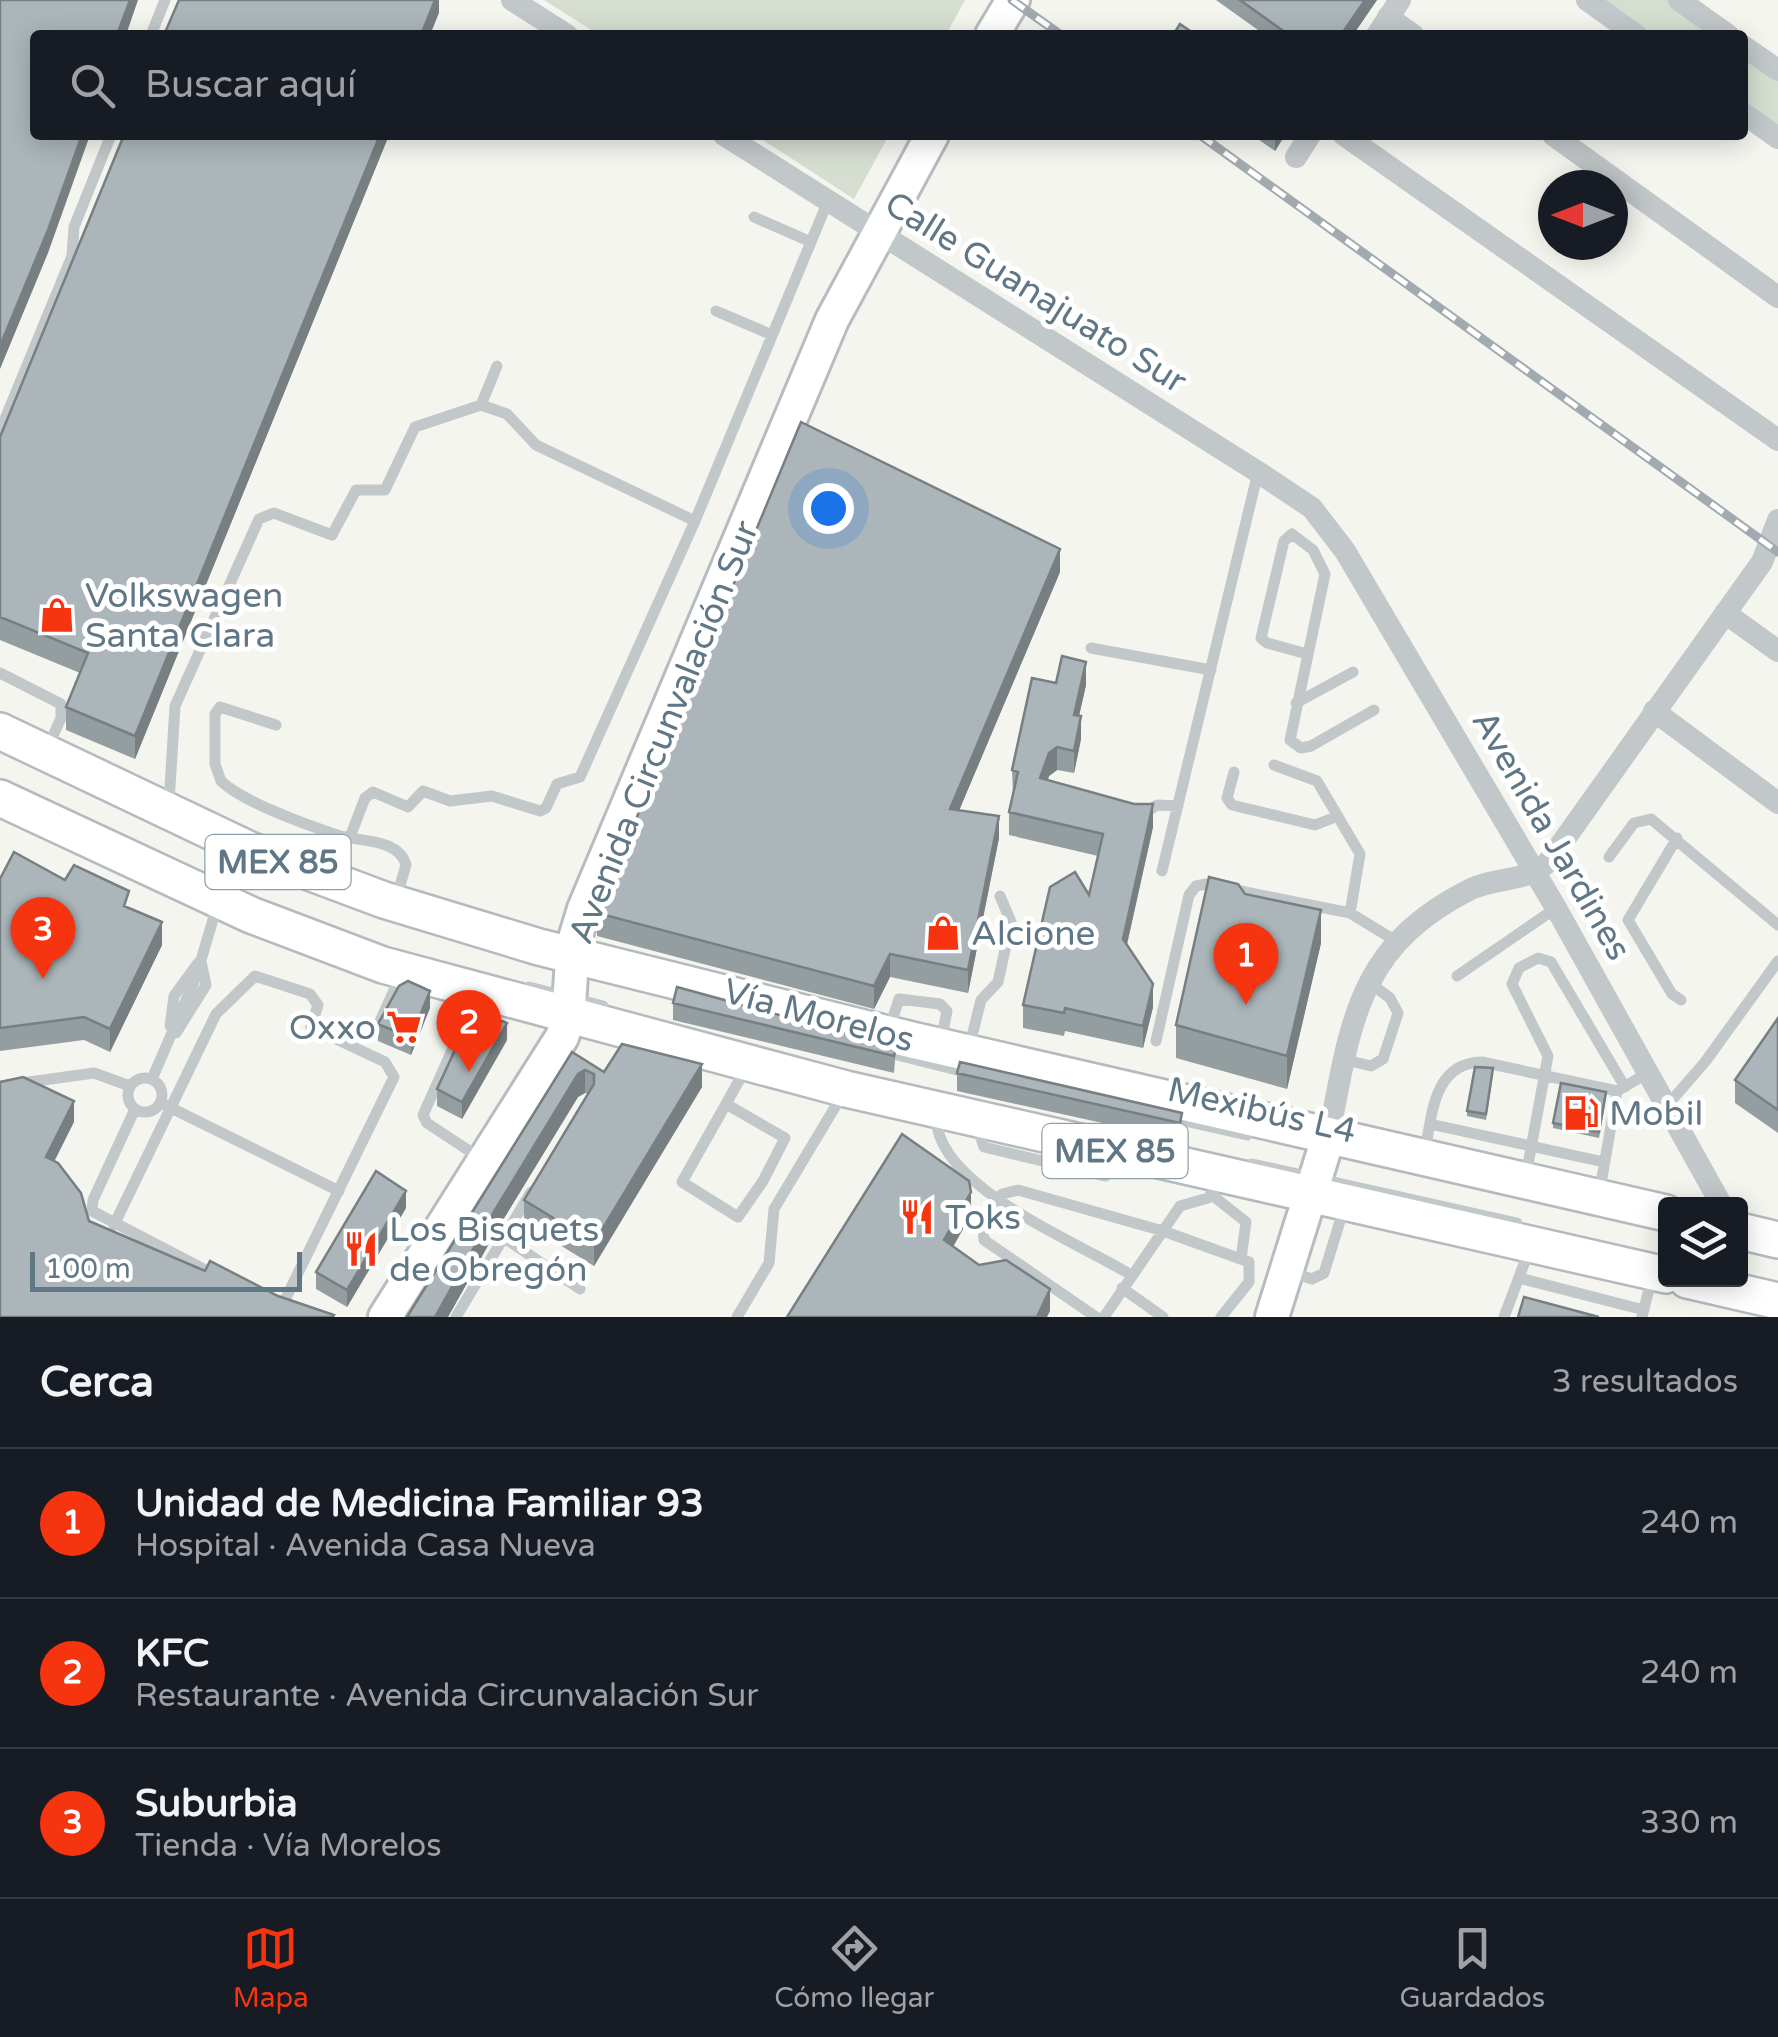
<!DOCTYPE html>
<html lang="es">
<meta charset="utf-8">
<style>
:root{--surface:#171b24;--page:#20242c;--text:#f1f3f6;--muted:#9ea1a6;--line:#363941;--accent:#f63410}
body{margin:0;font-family:"Varela Round",sans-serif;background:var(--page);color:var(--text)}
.controls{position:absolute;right:30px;bottom:30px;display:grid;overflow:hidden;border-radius:10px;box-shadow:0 5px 25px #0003}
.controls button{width:90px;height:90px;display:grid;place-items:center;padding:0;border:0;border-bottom:2px solid var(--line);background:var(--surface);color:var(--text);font:50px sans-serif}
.compass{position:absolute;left:1538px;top:170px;width:90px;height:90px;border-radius:50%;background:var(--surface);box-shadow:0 5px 25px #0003;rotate:270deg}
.scale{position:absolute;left:30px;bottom:25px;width:272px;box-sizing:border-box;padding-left:10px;border:5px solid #607785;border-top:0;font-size:28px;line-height:35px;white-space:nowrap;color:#607785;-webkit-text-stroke:8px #fff;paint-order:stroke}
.you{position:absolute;left:828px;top:508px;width:35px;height:35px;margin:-25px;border:8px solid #fff;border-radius:50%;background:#1a73e8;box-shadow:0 0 0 15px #1a73e833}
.badge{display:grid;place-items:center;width:65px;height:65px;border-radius:50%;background:var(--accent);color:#fff;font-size:32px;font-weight:700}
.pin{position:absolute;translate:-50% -82px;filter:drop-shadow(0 2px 5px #0008)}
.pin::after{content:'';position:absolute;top:52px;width:35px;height:30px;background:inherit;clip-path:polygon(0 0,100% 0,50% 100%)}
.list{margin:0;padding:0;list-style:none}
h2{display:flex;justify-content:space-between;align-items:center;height:130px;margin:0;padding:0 40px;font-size:42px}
h2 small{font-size:32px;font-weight:400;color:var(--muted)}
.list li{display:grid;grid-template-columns:65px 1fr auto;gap:30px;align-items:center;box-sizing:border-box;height:150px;padding:0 40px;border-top:2px solid var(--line)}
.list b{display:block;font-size:38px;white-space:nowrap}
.list p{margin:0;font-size:32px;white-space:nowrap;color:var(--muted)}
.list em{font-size:32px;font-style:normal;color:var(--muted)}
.icon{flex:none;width:55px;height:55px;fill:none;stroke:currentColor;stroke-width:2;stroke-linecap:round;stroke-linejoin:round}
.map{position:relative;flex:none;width:1778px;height:1317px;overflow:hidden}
.search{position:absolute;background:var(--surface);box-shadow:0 5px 25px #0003;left:30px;right:30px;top:30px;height:110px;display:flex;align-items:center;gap:25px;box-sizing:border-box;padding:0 35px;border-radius:10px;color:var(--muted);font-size:38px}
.sheet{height:580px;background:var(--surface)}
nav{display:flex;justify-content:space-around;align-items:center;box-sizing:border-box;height:140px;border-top:2px solid var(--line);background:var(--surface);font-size:28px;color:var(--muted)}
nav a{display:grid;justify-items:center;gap:5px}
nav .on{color:var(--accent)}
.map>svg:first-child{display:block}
</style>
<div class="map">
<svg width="1778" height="1317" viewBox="0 0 1778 1317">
<rect width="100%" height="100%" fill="#f5f5f0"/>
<!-- green -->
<path fill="#d6ddd1" d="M544,0h421l-19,35h-347z
M1599,0h72l49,35h-72z
M1743,51l35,25v53l-35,-25z
M755,135h134l-35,64z"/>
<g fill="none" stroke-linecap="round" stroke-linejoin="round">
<defs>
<path id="secondary" d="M992,35l21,-35
M385,1317l177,-280 6,-17 5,-75 11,-36 248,-589 100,-185
M1272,1317l57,-182"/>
<path id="primary" d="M0,731l250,119 134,50 155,47 373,93 754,173
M0,798l251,117 132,50 463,124 820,186
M1740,1231l38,9
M1687,1280l91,21"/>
</defs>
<!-- secondary casing -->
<use href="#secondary" stroke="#b6bcc0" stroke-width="38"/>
<!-- primary casing -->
<use href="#primary" stroke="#b4babd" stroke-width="40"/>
<!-- lane -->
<path stroke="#c2c7ca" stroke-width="11" d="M151,35l14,-35
M754,217l57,25
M716,311l56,24
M481,405l16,-39
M0,431l72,-175 2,-29 37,-92
M1091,648l120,22
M1307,654l-40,-11 -6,-5 23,-97 8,-7 21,16 12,24 -35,166 11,8 10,-2 63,-36
M0,673l61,31v14l-14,31
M1296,703l57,-31
M276,725l-56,-18 -5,7v50l6,17c22,21 86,44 116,54 22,7 62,3 69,30l-10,34
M1274,765l43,16 43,73 -10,59
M1234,772l-7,26 5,7 83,20 23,-9
M169,803l6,-97 84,-187 15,-6 58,22 24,-45h29l30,-63 66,-22 26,9 29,31 159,76
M1141,815l16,-10 21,1
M350,837l15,-39 8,-6 35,15 15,-16 27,10 42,-5 48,15 6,-3 11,-24 23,-7 115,-256 133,-320
M1677,838l-49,82 44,74 9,6
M1609,857l25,-34 17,-4 127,106
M1162,871l96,-399
M1457,976l99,-68
M529,987l74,19
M476,997l-53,118 4,8 56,37
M170,1026l4,-30 24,-33
M376,1030l25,-55
M889,1030l10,-31 41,5 7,7 -6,30
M176,1033l30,-48 -5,-24
M1156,1041l33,-146 7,-9 10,-2 144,29 46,28
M969,1048l12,-48 17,-18 13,-60 -11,-26
M885,1052l84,21
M1342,1059l29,7 12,-7 15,-46 -8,-15 -20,-15
M128 1095a17 17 0 1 1 34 0a17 17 0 1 1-34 0Z
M152,1079l44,-102 21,-71
M0,1086l94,-13 36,13
M161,1103l178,88
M726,1104l59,34 -22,43 -25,36 -56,-35z
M726,1104l20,-36
M1665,1108l40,-46 73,-101
M135,1109l-42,91 -1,11 127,66
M937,1115c-7,69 143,128 194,160
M1167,1117l80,18
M976,1124l8,23 121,29 17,-19
M1430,1124l174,38
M1425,1152c7,-37 8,-89 57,-90l135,29 29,-17
M1252,1164l265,59
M1526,1175l22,-119 -36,-72 7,-16 19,-10 13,4 74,125
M1212,1195l34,27 -5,37
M1599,1195l18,-104
M114,1225l102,-211 39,-38 55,18 8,11 -7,22 74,35 9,15 -113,231
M503,1237l77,52
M1291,1272l21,7 12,-6 21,-68
M1519,1278l125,32
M1122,1288l41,29
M456,1317l75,-125
M737,1317l32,-54 5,-54 70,-117
M1096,1317l-112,-77 -1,-12 19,-34 16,-4 145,41 86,31v20l-28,35
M1104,1317l76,-111 28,-8 16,-21
M1504,1317l26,-69
M1642,1317l10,-40"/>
<!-- street -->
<path stroke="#c2c7ca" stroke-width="22" d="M512,0l55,35
M1587,0l49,35
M1679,0l49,35
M1388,17l25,18
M1377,35l23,-35
M1743,46l35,24
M1743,113l35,25
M724,135l534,337 54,36 33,43 211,357 165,296
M1344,135l434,305
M1553,135l225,162
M1296,157l14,-22
M1725,613l53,38
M1654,711l124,92
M1329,1135c22,-113 28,-189 142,-246 25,-12 58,-7 78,-28l213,-299 16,-42"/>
<!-- secondary -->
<use href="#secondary" stroke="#fff" stroke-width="32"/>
<!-- primary -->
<use href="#primary" stroke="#fff" stroke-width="35"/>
<defs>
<path id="rail" d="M1012,0l49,35
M1200,135l578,417"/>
</defs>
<!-- rail casing -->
<use href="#rail" stroke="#a1aaaf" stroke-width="9"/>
<!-- rail -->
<use href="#rail" stroke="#fff" stroke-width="5" stroke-dasharray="15" stroke-linecap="butt"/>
</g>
<!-- wall -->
<path fill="#949da0" d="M1216,0h161l-24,35h-88z
M389,135l-254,624 -69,-29v-23l14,-34 -80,-33v-203z
M1252,135h33l-10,16z
M1060,572l-101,238 40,28 -31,155 -78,-16 -16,32 -277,-73v-23z
M1086,685l-7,31 2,23 -7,34 -17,-3 -8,6 -1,4 105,47 -26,118 26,62 -10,41 -78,-17 -1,5 -41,-8v-23l66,-110 9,-39 -89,-21v-23l4,-19 -1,-23z
M0,879l65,1 64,28 33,37 -52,107 -26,-12 -84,11z
M1245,894l76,49 -34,146 -111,-31v-33z
M673,1003l223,44 -2,26 -221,-53z
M430,1008l-19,47 -33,-14v-17z
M1778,1018v115l-43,-30v-23z
M507,1040l-45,79 -25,-13v-17z
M572,1052l32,20 98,15 -108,179 -70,-43v-23l64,-106 -3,-1 -7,4 -83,136 -47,84h-41z
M957,1073l225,40v17l-2,10 -223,-49z
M1493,1074l-7,46 -19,-4v-5z
M1606,1098l-7,40 -46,-10v-5z
M406,1208l-59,99 -31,-18v-17z"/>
<!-- shaded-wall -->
<path fill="#787f82" d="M130,0h8l-12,35h-9z
M435,0h4v13l-9,22h-9z
M1365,0h12l-24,35h-12z
M82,135h8l-42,118 -48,116v-23z
M380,135h9l-254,624v-23z
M1275,135h10l-10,16z
M1060,549v23l-110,260v-23z
M1086,662v23l-12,53v-23z
M1081,716v23l-7,34v-22z
M1057,747v23l-8,6 -9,24v-22l9,-25z
M1153,804v23l-30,134v-22z
M999,816v22l-31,155v-23z
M1321,910v33l-34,146v-33z
M162,922v23l-52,107v-23z
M890,954v23l-16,32v-23z
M1153,984v23l-10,41v-22z
M430,991v17l-19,47v-17z
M507,1023v17l-45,79v-17z
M702,1064v23l-108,179v-23z
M585,1070v23l-7,4 -83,136 -47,84h-13l60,-107 83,-136z
M74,1101v21l-28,56v-21z
M406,1191v17l-59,99v-17z
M971,1192v23l-27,48v-23z
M1050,1289v22l-3,6h-10z"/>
<!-- building -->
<path fill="#acb6ba" stroke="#787f82" stroke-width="2.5" d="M0,0h130l-13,35h-82v100h47l-34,95 -48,116z
M179,0h256l-14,35h-257z
M1240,0h125l-24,35h-52z
M1180,24l16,11h-23z
M124,135h256l-245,601 -69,-29 22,-54 -88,-36v-180z
M801,422l259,127 -110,260 49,7 -31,154 -78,-16 -16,32 -277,-73z
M1062,656l24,6 -12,53 7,1 -7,35 -17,-4 -8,6 -9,25 94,26h19l-30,135 30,45 -10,42 -78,-18 -1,5 -41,-8 27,-118 25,-15 14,23 14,-61 -94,-22 9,-40 -6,-2 20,-92 24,5z
M14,852l51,28 9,-15 55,26 -5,15 38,16 -52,107 -26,-12 -84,11v-149z
M1209,877l29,7 7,10 76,16 -34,146 -111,-31z
M408,981l22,10 -19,47 -33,-14 21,-38z
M677,987l219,60 -2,9 -221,-53z
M474,1009l33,14 -45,79 -25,-13z
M1778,1018v92l-43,-30z
M622,1044l80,20 -108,179 -70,-43 70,-116v-10l-9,-4 -7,4 -83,136 -60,107h-28l165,-265 32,20z
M960,1062l222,51 -2,10 -223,-50z
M1475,1067l18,1 -7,46 -19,-3z
M23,1077l51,24 -28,56 12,6 23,30 8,28 116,50 5,-10 68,35 56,19 -1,2h-333v-235z
M1561,1083l45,9 -7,40 -46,-9z
M902,1134l67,47 2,11 -27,48 35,25 27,-5 44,29 -13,28h-250z
M376,1171l30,20 -59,99 -31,-18z
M1524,1297l75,20h-81z"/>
<!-- icons -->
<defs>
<symbol id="shop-bare" viewBox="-9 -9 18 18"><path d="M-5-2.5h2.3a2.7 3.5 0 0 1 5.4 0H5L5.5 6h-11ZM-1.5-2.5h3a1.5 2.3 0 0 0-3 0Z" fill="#f63410" stroke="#fff" stroke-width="2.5" paint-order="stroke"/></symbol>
<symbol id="supermarket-bare" viewBox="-9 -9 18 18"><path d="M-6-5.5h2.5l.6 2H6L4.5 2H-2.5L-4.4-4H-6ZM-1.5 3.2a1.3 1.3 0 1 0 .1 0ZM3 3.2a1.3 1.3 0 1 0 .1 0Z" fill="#f63410" stroke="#fff" stroke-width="2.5" paint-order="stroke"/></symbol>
<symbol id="fuel-bare" viewBox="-9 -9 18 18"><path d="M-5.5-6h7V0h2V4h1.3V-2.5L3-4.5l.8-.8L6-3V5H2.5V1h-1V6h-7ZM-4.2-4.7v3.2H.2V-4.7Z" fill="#f63410" stroke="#fff" stroke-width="2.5" paint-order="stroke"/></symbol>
<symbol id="restaurant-bare" viewBox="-9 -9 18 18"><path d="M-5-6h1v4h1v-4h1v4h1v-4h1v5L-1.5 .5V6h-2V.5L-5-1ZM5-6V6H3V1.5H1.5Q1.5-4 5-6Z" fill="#f63410" stroke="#fff" stroke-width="2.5" paint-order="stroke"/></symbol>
</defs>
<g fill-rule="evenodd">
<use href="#shop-bare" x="32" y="590" width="50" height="50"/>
<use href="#shop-bare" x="918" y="908" width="50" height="50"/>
<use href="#supermarket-bare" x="379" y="1002" width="50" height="50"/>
<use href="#fuel-bare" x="1556" y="1088" width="50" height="50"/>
<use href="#restaurant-bare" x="892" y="1192" width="50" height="50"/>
<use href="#restaurant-bare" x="336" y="1224" width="50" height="50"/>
</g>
<g text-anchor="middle" stroke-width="10" stroke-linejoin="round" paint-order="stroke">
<!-- shield labels -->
<g fill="#fff" stroke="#90a0aa" stroke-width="2.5">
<rect x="205.5" y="835" width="145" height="54" rx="8"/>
<rect x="1042.5" y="1124" width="145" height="54" rx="8"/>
</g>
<g font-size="32" font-weight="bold" fill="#607785">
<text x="278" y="873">MEX 85</text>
<text x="1115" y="1162">MEX 85</text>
</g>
<!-- street labels -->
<g font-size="35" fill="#607785" stroke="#fff">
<text transform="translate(1036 292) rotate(32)" y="12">Calle Guanajuato Sur</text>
<text transform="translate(663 732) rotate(-68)" y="12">Avenida Circunvalación Sur</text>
<text transform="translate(1552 835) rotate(60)" y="12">Avenida Jardines</text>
<text transform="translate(819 1015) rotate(15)" y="12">Vía Morelos</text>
<text transform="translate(1262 1110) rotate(13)" y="12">Mexibús L4</text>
</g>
<!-- poi labels -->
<g font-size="35" fill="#607785" stroke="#fff" text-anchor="start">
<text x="85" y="607">Volkswagen<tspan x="85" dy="40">Santa Clara</tspan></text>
<text x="971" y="945">Alcione</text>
<text x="376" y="1039" text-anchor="end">Oxxo</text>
<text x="1609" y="1125">Mobil</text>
<text x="945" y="1229">Toks</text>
<text x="389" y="1241">Los Bisquets<tspan x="389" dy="40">de Obregón</tspan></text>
</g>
</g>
</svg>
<div class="controls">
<button><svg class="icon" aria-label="layers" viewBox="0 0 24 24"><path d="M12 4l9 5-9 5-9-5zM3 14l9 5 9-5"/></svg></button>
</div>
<svg class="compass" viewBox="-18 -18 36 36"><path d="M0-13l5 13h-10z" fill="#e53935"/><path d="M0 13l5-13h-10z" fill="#9ea1a6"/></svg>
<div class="scale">100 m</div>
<div class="you"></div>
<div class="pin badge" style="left:1246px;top:1005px">1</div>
<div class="pin badge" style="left:469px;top:1072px">2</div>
<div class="pin badge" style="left:43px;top:979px">3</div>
<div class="search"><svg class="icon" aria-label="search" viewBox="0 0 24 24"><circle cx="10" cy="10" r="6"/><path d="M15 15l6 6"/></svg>Buscar aquí</div>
</div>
<section class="sheet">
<h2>Cerca<small>3 resultados</small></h2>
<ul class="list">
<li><span class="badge">1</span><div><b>Unidad de Medicina Familiar 93</b><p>Hospital · Avenida Casa Nueva</p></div><em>240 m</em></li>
<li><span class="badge">2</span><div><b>KFC</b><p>Restaurante · Avenida Circunvalación Sur</p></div><em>240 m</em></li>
<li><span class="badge">3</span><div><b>Suburbia</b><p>Tienda · Vía Morelos</p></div><em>330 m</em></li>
</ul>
</section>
<nav>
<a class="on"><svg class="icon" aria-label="map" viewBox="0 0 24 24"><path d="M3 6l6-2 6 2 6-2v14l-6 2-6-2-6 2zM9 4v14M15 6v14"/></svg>Mapa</a>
<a><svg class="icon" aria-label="directions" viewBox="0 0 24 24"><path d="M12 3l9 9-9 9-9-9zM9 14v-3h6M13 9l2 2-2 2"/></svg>Cómo llegar</a>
<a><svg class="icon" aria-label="saved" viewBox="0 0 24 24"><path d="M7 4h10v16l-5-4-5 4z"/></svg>Guardados</a>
</nav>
